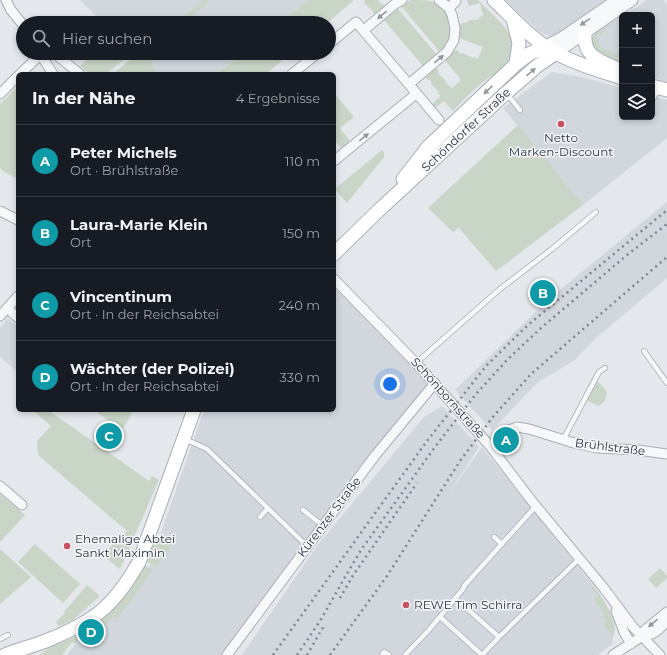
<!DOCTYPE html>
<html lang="de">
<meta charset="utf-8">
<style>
:root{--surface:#171b24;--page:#20242c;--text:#f1f3f6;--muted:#9ea1a6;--line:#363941;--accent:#0f766e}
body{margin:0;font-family:Montserrat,sans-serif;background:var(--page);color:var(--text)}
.controls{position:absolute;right:12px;top:12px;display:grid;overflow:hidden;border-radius:6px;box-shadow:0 2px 6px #0003}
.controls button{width:36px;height:36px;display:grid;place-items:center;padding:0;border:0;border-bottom:1px solid var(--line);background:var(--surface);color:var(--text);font:20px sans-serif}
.you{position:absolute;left:390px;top:384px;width:14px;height:14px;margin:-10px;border:3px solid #fff;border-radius:50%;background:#1a73e8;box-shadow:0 0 0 6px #1a73e833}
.badge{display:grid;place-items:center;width:26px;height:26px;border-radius:50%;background:var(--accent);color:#fff;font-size:13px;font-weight:700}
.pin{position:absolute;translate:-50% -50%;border:2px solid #fff;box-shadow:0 1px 4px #0006}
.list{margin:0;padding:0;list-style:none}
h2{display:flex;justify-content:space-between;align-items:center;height:52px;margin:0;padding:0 16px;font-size:17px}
h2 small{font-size:13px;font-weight:400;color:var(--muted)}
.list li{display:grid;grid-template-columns:26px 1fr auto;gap:12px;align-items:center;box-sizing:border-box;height:72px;padding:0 16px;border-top:1px solid var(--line)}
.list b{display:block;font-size:15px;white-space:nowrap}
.list p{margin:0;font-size:13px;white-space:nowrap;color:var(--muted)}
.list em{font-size:13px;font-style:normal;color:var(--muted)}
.icon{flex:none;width:22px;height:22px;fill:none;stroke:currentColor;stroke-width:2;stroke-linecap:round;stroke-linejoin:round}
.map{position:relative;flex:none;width:667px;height:655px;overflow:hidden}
.search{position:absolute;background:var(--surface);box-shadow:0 2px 6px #0003;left:16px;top:16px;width:320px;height:44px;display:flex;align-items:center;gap:10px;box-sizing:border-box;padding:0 14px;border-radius:22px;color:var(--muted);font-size:15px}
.panel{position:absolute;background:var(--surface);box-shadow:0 2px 6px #0003;left:16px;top:72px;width:320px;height:340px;border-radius:6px}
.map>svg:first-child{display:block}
</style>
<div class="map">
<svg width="667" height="655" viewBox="0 0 667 655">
<rect width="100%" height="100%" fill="#e4e7eb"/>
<!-- built -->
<path fill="#d2d6dd" d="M80,0h228l-28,23h-177z
M505,0h100l-43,31 -10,5 -6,-1 -6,-3z
M647,0h16l4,5v78l-15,-7v-61h-28z
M622,16v47l-20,-8 -10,-17 4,-6z
M132,53h111l-26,21h-104l22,-18z
M552,72l29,5 41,11v29h30v-21l15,4v38l-84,67 -80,-97z
M667,202v76l-71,60 -21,22 -37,22 -46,48 -37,-40 94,-91z
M334,287l95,97 -206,271h-156l19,-25 28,-17 33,-40 57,-163h130z
M8,318l10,9v45l-18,-15v-29z
M442,406l37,41 -33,51 36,-51 118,147 14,27 1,8 -3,15 -14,11h-356l75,-109 107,-129z"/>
<!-- green -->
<path fill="#c9d5c6" d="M204,0h6l-26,23h-10l2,-1h1z
M308,0h46l-27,23h-47z
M364,0h15l-1,1 3,3 1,-1 3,4 -10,8 -3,-3 1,-1 -9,-8 1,-1z
M411,0c6,0 13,0 19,1 24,7 26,35 10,51l-39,-46z
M467,0h11c10,11 23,21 31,33 5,8 4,22 0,30 -6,8 -17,12 -25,18 -11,9 -21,19 -31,30l-9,-10 -9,7 -3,-4 9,-8 -3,-3 1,-1 -8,-8 1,-1 -2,-3h-2l-3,-3 11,-9 3,4 -1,1 8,8 -1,1 7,6 9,-8 -16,-20 10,-10 4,1v2l3,1 1,-1 10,5 1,-1 4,2 5,-12 -24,-9v-14l9,-2v-1l7,-2v1l4,-1v-2l4,-1 -3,-13 -11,3z
M398,9l39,46 -14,11 -39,-46z
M615,22l-18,15 3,10 22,9v7l-27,-13 -4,-10 5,-8z
M93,53h39l-26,21h-16l-10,-8z
M138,53h12l3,4 -2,5 4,12h-42z
M243,53h48l-25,21h-49z
M18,86v93l-14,-7 -4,-4v-64z
M334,93l20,24 -14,11 10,13 -9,7 -7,-9z
M518,125l65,80 -87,66 -37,-43 -6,4 -25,-24z
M382,150l2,3v4l-37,46 -12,-14z
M593,376l14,16 -2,9 -6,5 -17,-7z
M32,410h16l101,71 3,-5 7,4 -39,89 -18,-14 25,-24 -89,-76 -1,-14 14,-15z
M98,410h26l8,3 -10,17 -24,-17z
M0,494l25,21 -25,27z
M157,536l15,9 -16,22 -10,-6z
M35,544l45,40 -17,19 -45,-41z
M0,549l31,28 -31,27z
M144,565l9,5 -36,49 -4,-3 -20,26 -7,-5 2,-7 18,-14 23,-25 5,-7z
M660,568l7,8v2l-11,10 -8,-9z
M87,585l13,11 -27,24 -14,6 -3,-4 9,-9 -1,-1z
M593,585c10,14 25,33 20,51l-9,-10 2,-5 -4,-5 3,-2 -11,-14 4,-4 -7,-9z
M77,636h4l-6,8 -3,-2 -10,13h-23l12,-8z"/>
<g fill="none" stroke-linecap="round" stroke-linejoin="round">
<defs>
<path id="service" d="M507,94l13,16
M652,100l6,-10
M644,351l23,32
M416,363l84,-74 52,-40 44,-37
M185,439l22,10 100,97
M563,440l36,-68 6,-4
M303,510l19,15
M260,517l8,-9
M494,537l8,7
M455,598l44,39 80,-78
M440,617l42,38
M0,639l8,-4
M382,655l2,-3 5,3
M405,655l23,-24 35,-42 1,-3 72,-80
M482,655l17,-18"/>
<path id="minor" d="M6,0l5,10 12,15
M449,8l7,-7
M364,30l31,-26 7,-4
M329,44l27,-22 83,98
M44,53v7l9,14
M54,53l26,21
M20,74l22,-21
M292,74l26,-21
M409,84l38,-32 7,-12 1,-12 -3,-13 -3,-7 -10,-8
M0,94l18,-18
M334,161l82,-67
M0,211l18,9
M334,279l82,84 74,83 41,54 72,87 30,40 27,28
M7,308l11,10
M0,316l18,-20
M490,446l16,-15 11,-4 12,2 45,14 23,5 41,2 29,4
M0,486l22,19
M616,611l8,21 7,12
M641,637l4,-7 22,-18
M227,655l147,-198 61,-74
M613,655l28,-18c12,-1 20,-8 26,-17"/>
<path id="tertiary" d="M546,46l17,-9 54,-37
M556,53l76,-53"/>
<path id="secondary" d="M494,0c20,19 39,41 64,54 20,11 43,17 64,24
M513,19l6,24 -3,21
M585,34c-2,24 17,27 35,36
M652,86l15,4
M403,179l25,-32 88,-83 13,-10 17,-8
M334,254l44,-43 128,-118 31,-27 19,-13
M5,655c14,-6 29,-9 43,-15 47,-19 66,-34 91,-78l55,-152"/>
</defs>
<!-- service casing -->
<use href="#service" stroke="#a9aeb5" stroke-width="6"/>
<!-- minor casing -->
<use href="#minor" stroke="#a9aeb5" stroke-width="11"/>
<!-- tertiary casing -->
<use href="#tertiary" stroke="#a9aeb5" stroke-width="13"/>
<!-- secondary casing -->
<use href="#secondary" stroke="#a9aeb5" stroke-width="15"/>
<!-- service -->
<use href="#service" stroke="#f7f8fa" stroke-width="4.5"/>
<!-- minor -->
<use href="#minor" stroke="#f7f8fa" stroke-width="9"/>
<!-- tertiary -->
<use href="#tertiary" stroke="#f7f8fa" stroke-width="11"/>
<!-- secondary -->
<use href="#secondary" stroke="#fff" stroke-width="13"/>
<!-- rail -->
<path stroke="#7e8694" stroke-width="2.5" stroke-dasharray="2 4" stroke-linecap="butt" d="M340,598l12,-21 65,-94
M273,655l154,-214 59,-75 42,-41 139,-115
M297,655l23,-34 25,-44 16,-27 74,-103 41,-53 31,-34 34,-32 86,-73 40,-31
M307,655l18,-31
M330,655l57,-79 73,-115 32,-43 39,-44 136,-117"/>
</g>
<!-- one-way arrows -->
<defs><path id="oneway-solid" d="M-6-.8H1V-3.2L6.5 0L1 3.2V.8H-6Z"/></defs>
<g fill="#92969e">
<use href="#oneway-solid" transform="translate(382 15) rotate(140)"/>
<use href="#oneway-solid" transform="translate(585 22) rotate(145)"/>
<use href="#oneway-solid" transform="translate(439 59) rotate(-40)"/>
<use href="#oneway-solid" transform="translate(364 137) rotate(-39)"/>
<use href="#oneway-solid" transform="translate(653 623) rotate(140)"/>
</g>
<g fill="#969aa1">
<use href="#oneway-solid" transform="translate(531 72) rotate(-40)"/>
<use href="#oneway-solid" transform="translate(488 90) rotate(137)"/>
</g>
<!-- markers -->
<g fill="#c9505e" stroke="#f4f6f9" stroke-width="1.5">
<circle cx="561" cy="124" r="4"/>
<circle cx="67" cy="546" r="4"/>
<circle cx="406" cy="605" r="4"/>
</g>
<g text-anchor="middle" stroke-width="3" stroke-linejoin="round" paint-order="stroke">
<!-- street labels -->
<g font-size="12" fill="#2c3443" stroke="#f4f6f9">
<text transform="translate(466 130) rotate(-43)" y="4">Schöndorfer Straße</text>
<text transform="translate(448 398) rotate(48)" y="4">Schönbornstraße</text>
<text transform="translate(610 447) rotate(7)" y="4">Brühlstraße</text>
<text transform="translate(329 517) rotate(-53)" y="4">Kürenzer Straße</text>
</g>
<!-- poi labels -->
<g font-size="12" fill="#2c3443" stroke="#f4f6f9" text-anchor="start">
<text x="561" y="142" text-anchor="middle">Netto<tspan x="561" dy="14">Marken-Discount</tspan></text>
<text x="75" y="543">Ehemalige Abtei<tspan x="75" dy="14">Sankt Maximin</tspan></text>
<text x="414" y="609">REWE Tim Schirra</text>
</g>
</g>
</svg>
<div class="controls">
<button>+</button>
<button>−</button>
<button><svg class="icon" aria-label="layers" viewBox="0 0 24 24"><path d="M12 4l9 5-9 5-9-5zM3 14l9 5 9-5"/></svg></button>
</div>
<div class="you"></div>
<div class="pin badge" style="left:506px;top:440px;background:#0f9aa8">A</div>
<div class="pin badge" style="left:543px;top:293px;background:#0f9aa8">B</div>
<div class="pin badge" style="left:109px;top:436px;background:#0f9aa8">C</div>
<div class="pin badge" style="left:91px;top:632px;background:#0f9aa8">D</div>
<div class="search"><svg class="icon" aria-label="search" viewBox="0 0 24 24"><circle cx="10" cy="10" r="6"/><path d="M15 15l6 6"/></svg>Hier suchen</div>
<section class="panel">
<h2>In der Nähe<small>4 Ergebnisse</small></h2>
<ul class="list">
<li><span class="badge" style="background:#0f9aa8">A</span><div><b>Peter Michels</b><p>Ort · Brühlstraße</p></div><em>110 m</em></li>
<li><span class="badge" style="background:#0f9aa8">B</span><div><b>Laura-Marie Klein</b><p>Ort</p></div><em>150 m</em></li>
<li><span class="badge" style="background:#0f9aa8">C</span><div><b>Vincentinum</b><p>Ort · In der Reichsabtei</p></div><em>240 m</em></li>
<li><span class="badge" style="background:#0f9aa8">D</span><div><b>Wächter (der Polizei)</b><p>Ort · In der Reichsabtei</p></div><em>330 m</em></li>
</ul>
</section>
</div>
